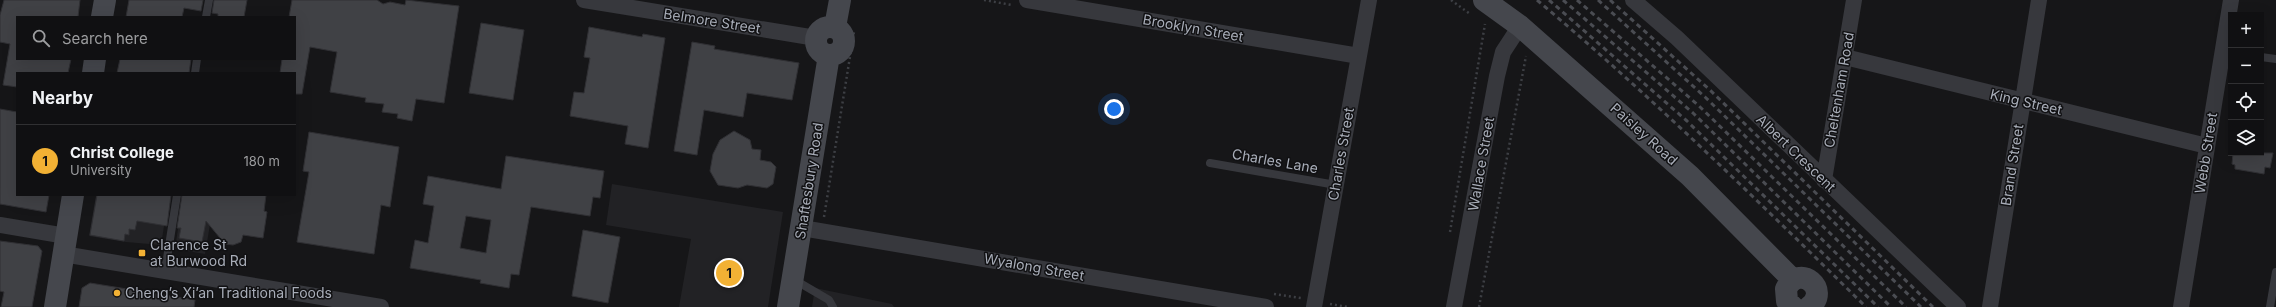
<!DOCTYPE html>
<meta charset="utf-8">
<style>
:root{--surface:#101012;--page:#1e1e20;--text:#f1f3f6;--muted:#9c9d9f;--line:#303032;--accent:#f2b134}
body{margin:0;font-family:Inter,sans-serif;background:var(--page);color:var(--text)}
.controls{position:absolute;right:12px;top:12px;display:grid;overflow:hidden;border-radius:0px;box-shadow:0 4px 16px #0002}
.controls button{width:36px;height:36px;display:grid;place-items:center;padding:0;border:0;border-bottom:1px solid var(--line);background:var(--surface);color:var(--text);font:20px sans-serif}
.you{position:absolute;left:1114px;top:109px;width:14px;height:14px;margin:-10px;border:3px solid #fff;border-radius:50%;background:#1a73e8;box-shadow:0 0 0 6px #1a73e833}
.badge{display:grid;place-items:center;width:26px;height:26px;border-radius:50%;background:var(--accent);color:#111;font-size:13px;font-weight:700}
.pin{position:absolute;translate:-50% -50%;border:2px solid #fff;box-shadow:0 1px 4px #0006}
.list{margin:0;padding:0;list-style:none}
h2{display:flex;justify-content:space-between;align-items:center;height:52px;margin:0;padding:0 16px;font-size:17px}
h2 small{font-size:13px;font-weight:400;color:var(--muted)}
.list li{display:grid;grid-template-columns:26px 1fr auto;gap:12px;align-items:center;box-sizing:border-box;height:72px;padding:0 16px;border-top:1px solid var(--line)}
.list b{display:block;font-size:15px;white-space:nowrap}
.list p{margin:0;font-size:13px;white-space:nowrap;color:var(--muted)}
.list em{font-size:13px;font-style:normal;color:var(--muted)}
.icon{flex:none;width:22px;height:22px;fill:none;stroke:currentColor;stroke-width:2;stroke-linecap:round;stroke-linejoin:round}
.map{position:relative;flex:none;width:2276px;height:307px;overflow:hidden}
.search{position:absolute;background:var(--surface);box-shadow:0 4px 16px #0002;left:16px;top:16px;width:280px;height:44px;display:flex;align-items:center;gap:10px;box-sizing:border-box;padding:0 14px;border-radius:0px;color:var(--muted);font-size:15px}
.panel{position:absolute;background:var(--surface);box-shadow:0 4px 16px #0002;left:16px;top:72px;width:280px;height:124px;border-radius:0px}
.map>svg:first-child{display:block}
</style>
<div class="map">
<svg width="2276" height="307" viewBox="0 0 2276 307">
<rect width="100%" height="100%" fill="#161618"/>
<!-- built -->
<path fill="#222225" d="M612,184l171,28 -15,95h-89l12,-68 -85,-14z
M96,195h73l-8,50 -35,-3 -37,-6z
M183,195h32l-10,59 -30,-5z
M815,288l77,16 2,3h-82z"/>
<!-- building -->
<path fill="#404145" stroke="#303034" fill-rule="evenodd" d="M4,0h76l-2,17h-61v42h54l-3,14h-51v14l-14,-2 7,-41 -10,-2v-27z
M129,0h74l-2,11 -17,-3 -2,9h-56z
M214,0h33l-3,17h-26v-3l-6,-1z
M292,0h85l6,4 7,-2 15,3 1,-5 53,6 -15,97 -28,-4 -4,22 -15,-3 1,-4 -16,-2 2,-8 -19,-2 1,-4 -36,-6 7,-40 -27,-5 -8,47h-7v-21h-15l2,-14h13v-42h-6z
M481,23l43,7 -11,70 -44,-7z
M589,27l53,10 1,-3 22,4 -17,110 -23,-4 3,-18 -58,-10 4,-24 10,1 6,-35 -6,-1z
M692,42l23,4 -1,3 85,14 -7,37 -45,-7 -4,24 -39,-7 -7,45 -23,-4z
M120,59h71l-2,14h-72z
M0,109l17,3v83h32l-3,17 -46,-8z
M734,131l16,9 2,9 9,1 -1,10 11,2 5,5 -3,17 -6,4 -20,-3 -9,3 -20,-3 -8,-14 3,-17 7,-14z
M309,132l90,15 -9,60 -9,-2 -7,49 -77,-12 12,-70 -6,-1z
M2233,153h40l-3,15 -5,-1 -1,7 -29,-5v-4l-3,-1z
M506,156l98,15 -4,27 -7,-1 -3,19 -59,-9 -12,68 -8,-1 -2,14 -29,-5 1,-3 -71,-12 5,-28 13,3 6,-37 -11,-2 5,-28 73,13zM466,216l25,4 -5,33 -26,-5z
M97,195h74l-4,31 -30,-5 -2,9 -6,-1v6l-4,-1 -1,7 -34,-6z
M182,195h84l-2,16 3,1 -4,26 -20,-3 -2,7 -8,3 -8,-1 -19,-23 -4,21 -23,-4 2,-10h-4z
M583,230l37,7 -12,66 -36,-7z
M0,241l38,5 4,5 -10,56h-31l3,-15 -4,-1z
M90,283l105,17 -1,7h-115l3,-19z"/>
<g fill="none" stroke-linecap="round" stroke-linejoin="round">
<!-- path -->
<path stroke="#3d3f44" stroke-width="2.5" stroke-dasharray="2 3" stroke-linecap="butt" d="M984,0l28,5
M1451,0l19,14
M824,217l30,-185
M1450,232l35,-208
M1274,294l27,4
M1330,304l18,3
M1479,307l47,-251"/>
<!-- lane -->
<path stroke="#37383d" stroke-width="8" d="M206,17l3,-17
M2261,57l15,2
M195,73l2,-14
M1210,163l126,22
M165,271l12,-76
M793,279l36,21 4,7
M2270,307l6,-35"/>
<!-- street -->
<path stroke="#37383d" stroke-width="16" d="M584,0l232,38
M1027,0l332,56
M1633,0l44,38 281,269
M1845,57l362,89
M1824,180l30,-180
M0,225l66,11
M802,228l464,79
M63,254l318,53
M1314,307l55,-307
M1454,307l43,-231 6,-24 17,-26
M1990,307l49,-307
M2181,307l50,-307"/>
<!-- secondary -->
<path stroke="#45474d" stroke-width="22" d="M1484,0l36,26 170,150 103,104
M102,17l3,-17
M816 41a14 14 0 1 1 28 0a14 14 0 1 1-28 0Z
M835,27l5,-27
M93,73l2,-14
M55,307l18,-112
M788,307l41,-252
M1793,307l-6,-6 -1,-12c13,-27 46,1 23,18"/>
<!-- rail -->
<path stroke="#4a4c52" stroke-width="3" stroke-dasharray="5 4" stroke-linecap="butt" d="M1537,0c115,97 222,202 329,307
M1549,0l138,121 191,186
M1563,0l130,113 198,194
M1577,0l121,105 208,202
M1598,0l107,97 216,210
M1610,0l100,90 223,217"/>
</g>
<!-- markers -->
<g fill="#f2b134" stroke="#111113" stroke-width="1.5">
<rect x="138" y="249" width="8" height="8" rx="2"/>
<circle cx="117" cy="293" r="4"/>
</g>
<g text-anchor="middle" stroke-width="3" stroke-linejoin="round" paint-order="stroke">
<!-- street labels -->
<g font-size="14" fill="#a8adb8" stroke="#111113">
<text transform="translate(712 21) rotate(9)" y="5">Belmore Street</text>
<text transform="translate(1193 28) rotate(10)" y="5">Brooklyn Street</text>
<text transform="translate(1839 90) rotate(-80)" y="5">Cheltenham Road</text>
<text transform="translate(2026 102) rotate(13)" y="5">King Street</text>
<text transform="translate(1644 134) rotate(42)" y="5">Paisley Road</text>
<text transform="translate(1796 153) rotate(44)" y="5">Albert Crescent</text>
<text transform="translate(2206 153) rotate(-81)" y="5">Webb Street</text>
<text transform="translate(1341 154) rotate(-80)" y="5">Charles Street</text>
<text transform="translate(1275 161) rotate(10)" y="5">Charles Lane</text>
<text transform="translate(1481 164) rotate(-80)" y="5">Wallace Street</text>
<text transform="translate(2012 165) rotate(-81)" y="5">Brand Street</text>
<text transform="translate(809 181) rotate(-81)" y="5">Shaftesbury Road</text>
<text transform="translate(1034 267) rotate(10)" y="5">Wyalong Street</text>
</g>
<!-- poi labels -->
<g font-size="14" fill="#a8adb8" stroke="#111113" text-anchor="start">
<text x="150" y="250">Clarence St<tspan x="150" dy="16">at Burwood Rd</tspan></text>
<text x="125" y="298">Cheng’s Xi’an Traditional Foods</text>
</g>
</g>
</svg>
<div class="controls">
<button>+</button>
<button>−</button>
<button><svg class="icon" aria-label="locate" viewBox="0 0 24 24"><circle cx="12" cy="12" r="6"/><path d="M12 2v4M12 18v4M2 12h4M18 12h4"/></svg></button>
<button><svg class="icon" aria-label="layers" viewBox="0 0 24 24"><path d="M12 4l9 5-9 5-9-5zM3 14l9 5 9-5"/></svg></button>
</div>
<div class="you"></div>
<div class="pin badge" style="left:729px;top:273px">1</div>
<div class="search"><svg class="icon" aria-label="search" viewBox="0 0 24 24"><circle cx="10" cy="10" r="6"/><path d="M15 15l6 6"/></svg>Search here</div>
<section class="panel">
<h2>Nearby<small></small></h2>
<ul class="list">
<li><span class="badge">1</span><div><b>Christ College</b><p>University</p></div><em>180 m</em></li>
</ul>
</section>
</div>
